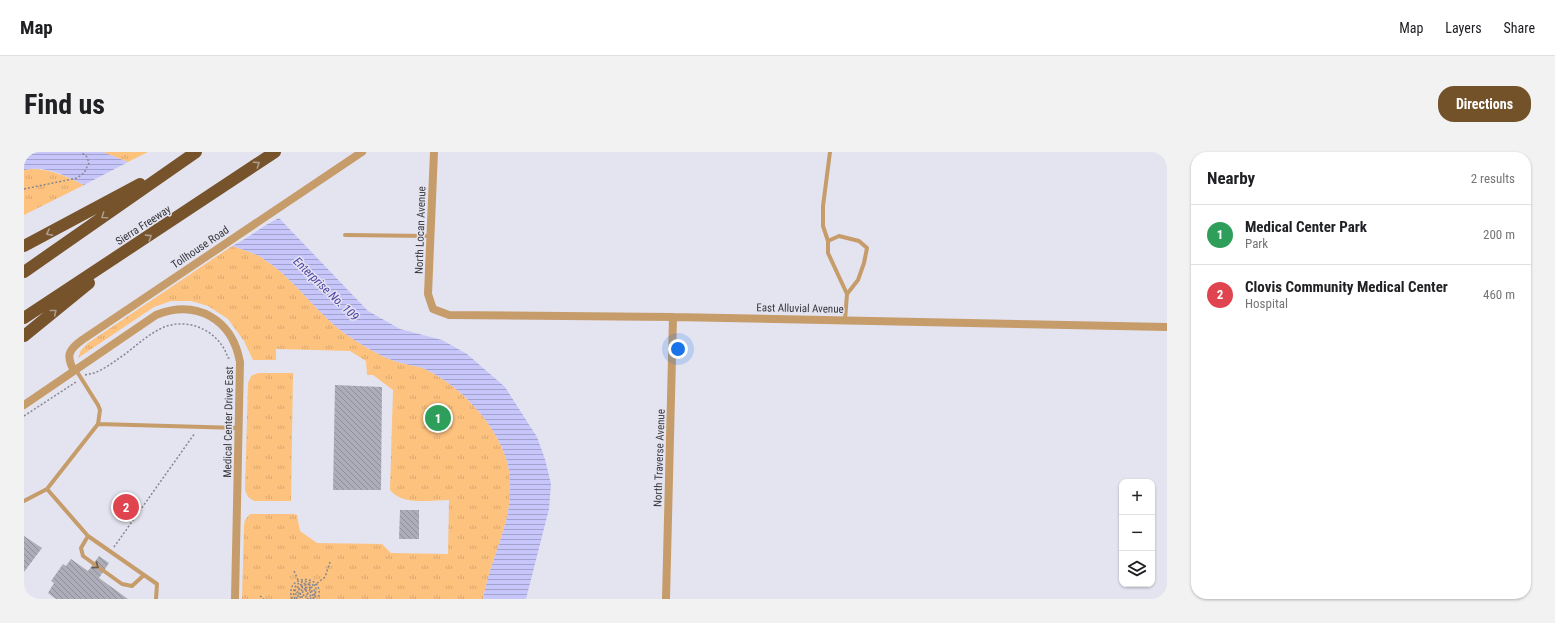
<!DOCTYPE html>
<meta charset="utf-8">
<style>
:root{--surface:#fff;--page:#f2f2f2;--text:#202124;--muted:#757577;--line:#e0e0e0;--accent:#745229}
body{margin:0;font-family:"Roboto Condensed",sans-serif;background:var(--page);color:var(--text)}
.controls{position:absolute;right:12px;bottom:12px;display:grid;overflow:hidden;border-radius:8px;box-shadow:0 1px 3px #0004}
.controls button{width:36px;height:36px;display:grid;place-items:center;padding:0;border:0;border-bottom:1px solid var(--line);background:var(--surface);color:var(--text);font:20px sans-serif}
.you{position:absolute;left:654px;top:197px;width:14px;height:14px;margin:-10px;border:3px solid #fff;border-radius:50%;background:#1a73e8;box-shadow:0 0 0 6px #1a73e833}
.badge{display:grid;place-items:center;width:26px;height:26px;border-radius:50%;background:var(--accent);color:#fff;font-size:13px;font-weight:700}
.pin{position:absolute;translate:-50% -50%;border:2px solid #fff;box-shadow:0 1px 4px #0006}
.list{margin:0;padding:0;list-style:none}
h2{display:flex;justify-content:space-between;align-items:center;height:52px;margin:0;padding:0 16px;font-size:17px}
h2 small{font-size:13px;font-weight:400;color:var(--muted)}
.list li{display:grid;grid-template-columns:26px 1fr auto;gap:12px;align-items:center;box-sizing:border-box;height:60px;padding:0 16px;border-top:1px solid var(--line)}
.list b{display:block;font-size:15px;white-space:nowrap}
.list p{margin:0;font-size:13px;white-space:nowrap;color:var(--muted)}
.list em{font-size:13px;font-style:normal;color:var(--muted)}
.icon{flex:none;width:22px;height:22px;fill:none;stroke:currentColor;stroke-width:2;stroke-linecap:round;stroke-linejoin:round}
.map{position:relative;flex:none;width:1143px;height:447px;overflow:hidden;border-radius:16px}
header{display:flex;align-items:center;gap:24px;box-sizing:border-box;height:56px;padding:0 20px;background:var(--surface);border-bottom:1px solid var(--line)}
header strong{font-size:19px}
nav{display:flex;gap:22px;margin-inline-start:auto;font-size:14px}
.intro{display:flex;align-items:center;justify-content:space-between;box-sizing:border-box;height:96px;padding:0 24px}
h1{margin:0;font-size:28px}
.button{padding:10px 18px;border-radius:16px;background:var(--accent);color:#fff;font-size:14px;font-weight:700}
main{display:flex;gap:24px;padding:0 24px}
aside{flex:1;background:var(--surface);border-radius:16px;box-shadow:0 1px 3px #0004}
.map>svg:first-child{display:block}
</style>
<header>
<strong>Map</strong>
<nav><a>Map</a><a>Layers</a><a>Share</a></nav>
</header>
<div class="intro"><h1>Find us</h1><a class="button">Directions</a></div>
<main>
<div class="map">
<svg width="1143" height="447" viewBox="0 0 1143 447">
<defs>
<pattern id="grass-tufts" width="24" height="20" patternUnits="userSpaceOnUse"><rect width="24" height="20" fill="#fdc27e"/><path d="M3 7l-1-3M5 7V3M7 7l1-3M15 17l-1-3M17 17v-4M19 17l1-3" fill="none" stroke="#d9a76e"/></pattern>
<pattern id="water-rules" width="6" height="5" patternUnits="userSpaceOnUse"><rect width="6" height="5" fill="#c6c6fa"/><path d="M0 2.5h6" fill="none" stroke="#a2a2cc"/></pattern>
<pattern id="building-back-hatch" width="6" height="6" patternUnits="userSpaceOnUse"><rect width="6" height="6" fill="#adadb9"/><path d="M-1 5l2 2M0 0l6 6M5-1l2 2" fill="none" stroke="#8e8e98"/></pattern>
</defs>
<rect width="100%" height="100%" fill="#e4e4f1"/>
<!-- grass -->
<path fill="url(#grass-tufts)" d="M79,0h45l-20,10z
M7,17c20,0 35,7 53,16l-60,30v-45z
M208,94c11,4 24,7 33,14 32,21 53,56 85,77 14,9 29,19 45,24 10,4 22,4 32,9 34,17 67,52 79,88 6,18 5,45 0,63 -7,26 -18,51 -23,78h-241l2,-74 1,-5 5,-6h44l3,1 3,16 17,12 65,1 9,9 57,1 1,-54c-17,0 -47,6 -59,-10l3,-100 -20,-15h-6l-1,-14 -16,-10 -74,-2v11h-23l-9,-19 -16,-22 -20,-13 -17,-5h-20l-17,6 -76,51 3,-8 7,-7z
M234,221h35l-2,128h-36c-6,-2 -8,-5 -10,-11l3,-107 3,-7z"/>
<!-- water -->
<path fill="url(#water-rules)" d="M0,0h79l25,10 -44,23c-20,-10 -38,-20 -60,-15z
M255,66l89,93 32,18 42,11 25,14 38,33 32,50 8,22 6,25 -2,25 -23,90h-43c5,-27 16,-52 23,-78 5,-18 6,-45 0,-63 -12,-36 -45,-71 -79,-88 -10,-5 -22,-5 -32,-9 -16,-5 -31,-15 -45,-24 -32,-21 -53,-56 -85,-77 -9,-7 -22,-10 -33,-14 17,-8 30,-20 47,-28z"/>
<!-- building -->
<path fill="url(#building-back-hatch)" d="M311,233l47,2 -1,103h-48z
M376,358h19v29h-20z
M0,384l18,12 -18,24z
M75,404l10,7 -10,15 29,21h-72l-8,-6 6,-10 -3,-2 12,-17 3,2 5,-7 17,12z"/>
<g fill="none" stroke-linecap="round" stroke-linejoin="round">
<!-- path -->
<path stroke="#86868f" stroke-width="1.5" stroke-dasharray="2 2" stroke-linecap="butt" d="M0,37l53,-11 7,-5 5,-10 -2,-6 -6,-5
M61,223c3,-1 6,-1 9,-2 8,-3 17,-9 24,-14 14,-9 25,-21 40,-29 26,-15 61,-1 70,28h2
M0,264l52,-34
M90,395l81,-114
M270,419l4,9
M278.5 441a2.5 2.5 0 1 1 5 0a2.5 2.5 0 1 1-5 0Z
M281,439l2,-2h-5l-2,6 2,2h4l4,-8 1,6 -4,4
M236,444l4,3
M268,447c-9,-26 35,-26 26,0
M271,447c-6,-13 8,-23 18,-14l-4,3 -7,-1 -3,3v6l3,3
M273,447l-2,-8c3,-7 9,-9 16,-6h-8l-4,3 -2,5 2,6
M286,447l3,-4 -2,-7 14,-11 5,-15
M289,447l2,-6 -1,-4 2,-1 -1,11"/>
<!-- lane -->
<path stroke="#c69c6b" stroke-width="4" d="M321,83l85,1
M804,89l-5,-15v-20l7,-54
M821,168l2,-26 11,-14 6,-17 3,-15 -8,-7 -20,-5 -11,5v12l19,41
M74,272l141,4
M23,337l41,47 69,48 -1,15
M0,349l23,-12 51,-65 2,-14 -2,-5 -22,-35
M64,384l-7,12 2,8 39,28 10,2 12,-11"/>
<!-- street -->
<path stroke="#c69c6b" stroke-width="8" d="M410,0l-6,142 5,15 16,6 224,2 494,10
M50,219c-8,-15 -6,-21 8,-31l280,-188
M0,253l132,-90c41,-16 76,4 84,47l-5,237
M642,447l7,-282"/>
<!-- highway -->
<path stroke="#76532a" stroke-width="12" d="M0,94l116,-62
M0,120l172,-120
M0,166l251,-166
M0,184l65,-53"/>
</g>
<!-- one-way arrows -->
<defs><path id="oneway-chevron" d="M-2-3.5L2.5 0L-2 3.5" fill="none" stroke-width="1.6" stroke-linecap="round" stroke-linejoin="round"/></defs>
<g stroke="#ad9c8e">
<use href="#oneway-chevron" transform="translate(233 12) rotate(-34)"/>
<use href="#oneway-chevron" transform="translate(80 64) rotate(145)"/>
<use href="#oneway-chevron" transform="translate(25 81) rotate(152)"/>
<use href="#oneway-chevron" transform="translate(125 85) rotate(-33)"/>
<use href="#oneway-chevron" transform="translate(30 160) rotate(-39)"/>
</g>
<use stroke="#685a4c" href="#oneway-chevron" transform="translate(72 414) rotate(36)"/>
<g text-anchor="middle" stroke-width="3" stroke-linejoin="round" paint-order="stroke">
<!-- street labels -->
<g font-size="11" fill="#36363b" stroke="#e4e4f1">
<text transform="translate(119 73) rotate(-33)" y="4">Sierra Freeway</text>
<text transform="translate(396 78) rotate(-88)" y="4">North Locan Avenue</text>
<text transform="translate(176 95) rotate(-34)" y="4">Tollhouse Road</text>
<text transform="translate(776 156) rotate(1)" y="4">East Alluvial Avenue</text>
<text transform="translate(204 270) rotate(-89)" y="4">Medical Center Drive East</text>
<text transform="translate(635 306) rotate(-88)" y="4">North Traverse Avenue</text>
</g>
<!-- water labels -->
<g font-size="12" font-style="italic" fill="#5143a5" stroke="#e4e4f1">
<text transform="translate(302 137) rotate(44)" y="4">Enterprise No. 109</text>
</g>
</g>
</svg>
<div class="controls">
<button>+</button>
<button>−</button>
<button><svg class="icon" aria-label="layers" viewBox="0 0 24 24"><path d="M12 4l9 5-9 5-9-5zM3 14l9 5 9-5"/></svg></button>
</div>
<div class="you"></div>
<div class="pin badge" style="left:414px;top:266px;background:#2e9e5b">1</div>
<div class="pin badge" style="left:102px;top:355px;background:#e0444e">2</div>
</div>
<aside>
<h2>Nearby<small>2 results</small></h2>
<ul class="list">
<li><span class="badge" style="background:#2e9e5b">1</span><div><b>Medical Center Park</b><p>Park</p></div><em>200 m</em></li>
<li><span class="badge" style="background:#e0444e">2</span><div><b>Clovis Community Medical Center</b><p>Hospital</p></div><em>460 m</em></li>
</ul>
</aside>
</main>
